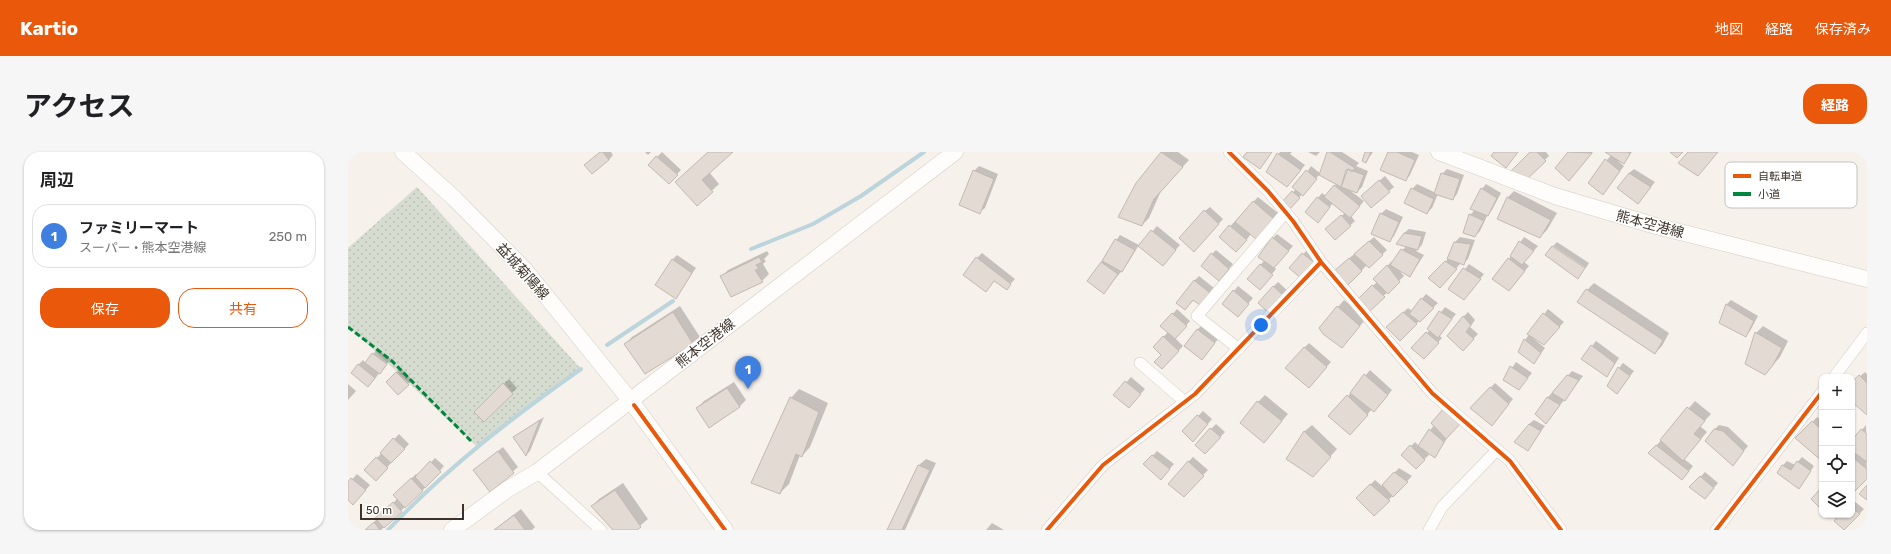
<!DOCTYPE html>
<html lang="ja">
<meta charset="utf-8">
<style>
:root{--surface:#fff;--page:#f6f6f6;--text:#202124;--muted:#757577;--line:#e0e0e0;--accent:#ea580c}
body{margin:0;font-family:Rubik,"Noto Sans JP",sans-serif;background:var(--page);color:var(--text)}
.controls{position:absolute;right:12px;bottom:12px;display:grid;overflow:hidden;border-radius:8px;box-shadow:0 1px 3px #0004}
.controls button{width:36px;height:36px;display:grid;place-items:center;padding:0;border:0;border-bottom:1px solid var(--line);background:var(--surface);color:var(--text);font:20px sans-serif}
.scale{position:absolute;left:12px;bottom:10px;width:104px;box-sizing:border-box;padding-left:4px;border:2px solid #3d3229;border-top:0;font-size:11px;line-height:14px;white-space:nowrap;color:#3d3229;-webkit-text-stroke:3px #fff;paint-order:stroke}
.you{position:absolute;left:913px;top:173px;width:14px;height:14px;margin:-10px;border:3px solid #fff;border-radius:50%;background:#1a73e8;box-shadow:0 0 0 6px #1a73e833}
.badge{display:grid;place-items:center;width:26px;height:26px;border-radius:50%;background:var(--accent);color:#fff;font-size:13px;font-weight:700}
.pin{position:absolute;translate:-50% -33px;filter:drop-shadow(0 1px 2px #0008)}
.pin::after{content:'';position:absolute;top:21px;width:14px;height:12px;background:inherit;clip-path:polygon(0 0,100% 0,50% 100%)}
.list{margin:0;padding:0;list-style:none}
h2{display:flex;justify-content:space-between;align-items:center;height:52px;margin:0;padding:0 16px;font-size:17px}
h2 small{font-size:13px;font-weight:400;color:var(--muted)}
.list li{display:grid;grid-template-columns:26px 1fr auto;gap:12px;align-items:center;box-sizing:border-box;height:64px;margin:0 8px 8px;padding:0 8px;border:1px solid var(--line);border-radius:16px}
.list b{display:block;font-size:15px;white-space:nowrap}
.list p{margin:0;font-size:13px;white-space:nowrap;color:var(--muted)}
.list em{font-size:13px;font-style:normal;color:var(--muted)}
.actions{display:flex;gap:8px;padding:12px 16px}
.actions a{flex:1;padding:9px 0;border:1px solid var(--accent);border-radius:16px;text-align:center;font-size:14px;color:var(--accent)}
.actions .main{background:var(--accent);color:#fff}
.icon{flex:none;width:22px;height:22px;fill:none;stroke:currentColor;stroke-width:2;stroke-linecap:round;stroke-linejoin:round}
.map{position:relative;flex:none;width:1519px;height:378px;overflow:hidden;border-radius:16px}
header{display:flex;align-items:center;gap:24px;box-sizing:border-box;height:56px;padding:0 20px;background:var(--accent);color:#fff}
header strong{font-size:19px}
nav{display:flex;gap:22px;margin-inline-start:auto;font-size:14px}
.intro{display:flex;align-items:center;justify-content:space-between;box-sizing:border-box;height:96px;padding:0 24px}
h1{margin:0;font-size:28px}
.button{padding:10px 18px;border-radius:16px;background:var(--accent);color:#fff;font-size:14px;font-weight:700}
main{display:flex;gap:24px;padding:0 24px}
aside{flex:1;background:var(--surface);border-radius:16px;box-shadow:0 1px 3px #0004}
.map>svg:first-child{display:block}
</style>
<header>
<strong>Kartio</strong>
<nav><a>地図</a><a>経路</a><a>保存済み</a></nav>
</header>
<div class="intro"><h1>アクセス</h1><a class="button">経路</a></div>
<main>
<aside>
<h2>周辺<small></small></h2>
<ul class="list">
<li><span class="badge" style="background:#3f7fe0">1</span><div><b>ファミリーマート</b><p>スーパー · 熊本空港線</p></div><em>250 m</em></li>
</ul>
<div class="actions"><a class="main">保存</a><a>共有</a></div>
</aside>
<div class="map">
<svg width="1519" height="378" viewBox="0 0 1519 378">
<defs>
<pattern id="park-dots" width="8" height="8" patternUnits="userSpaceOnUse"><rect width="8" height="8" fill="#d6dccf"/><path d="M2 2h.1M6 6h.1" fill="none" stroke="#b9bdb2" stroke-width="1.8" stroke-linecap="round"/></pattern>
</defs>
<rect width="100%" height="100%" fill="#f7f1eb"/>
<!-- park -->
<path fill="url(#park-dots)" d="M69,35l164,182 -105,77 -128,-120v-78z"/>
<!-- shadow -->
<path fill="#0003" fill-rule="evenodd" d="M253,0h10l2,3 -4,5z
M297,0h6l-3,3z
M314,0l19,18 -12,13 -20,-18z
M361,0h23l-23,20 10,12 -22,21 -20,-23z
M814,0h16l11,8 -28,31 -12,27 -7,7 -5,-42z
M932,0h12l-2,2 15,11 -13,16 -25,-10z
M960,0h12l-4,4z
M980,0h14l17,11 -3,3 12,5 -6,16 -5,5 -9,-3 16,12 -13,15 4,5 -20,18 -4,-14 14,-12 -12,-10 -11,14 -16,-5 16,-19 4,3 12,-14 -18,-8 -31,35 -6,-6 13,-14 15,-23 10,8zM1002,15l-6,13 -2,-1 3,-10z
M1018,0h7l-7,10z
M1041,0h23l7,3 -9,20 -4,5z
M1183,0h15l3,4 -27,26z
M1221,0h24l-24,28 -13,-12z
M1258,0h26l-9,11 -5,-2 6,5 -21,28 -14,-11 22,-28z
M631,14l19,8 -13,34 -5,4 -6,-41z
M1099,17l17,6 -7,19 -4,5 -15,-5 -6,14 -5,5 -15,-24 5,-5 19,9 6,-19z
M1286,17l21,13 -17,21 -9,-30z
M1037,24l9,11 -5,4h-22z
M1138,32l15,9 -9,17 -5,6 -7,15 -5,5 -5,-21 5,-5 7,-21z
M1166,39l43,22 -10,17 -7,7 -33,-39z
M910,45l20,16 -22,25 -5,-4 -10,13 -21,-10z
M862,55l13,12 -24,27 6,-35z
M1038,57l17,8 -9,19 -5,5 -8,-27z
M809,74l23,19 -13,15 -27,-14z
M1061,77l17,3 -4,13 -6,6 8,4 -14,21 -12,-7 6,7 -37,36 -10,-11 20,-19 -2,-3 17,-18 1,1 13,-16 -2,-13z
M929,82l16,12 -19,21 2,2 -12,15 -4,-19 5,-5 8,-22z
M772,83l19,10 -13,21 -22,26 -16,-11z
M1026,85l13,13 -18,17 -2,-2 -21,21 -8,-18z
M1112,85l15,3 -7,19 -5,5 -6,-2 3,2 -16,18 -14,-4 19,-20 6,-16z
M1176,85l14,9 -14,16 5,4 -20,24v-31z
M1209,90l32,21 -3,5 -33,-22z
M960,97l11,9 -12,15 -16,-5z
M868,98l17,14 -9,11 -12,-21z
M419,99l2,3 -5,5 2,2 -3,3 6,10 -7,7 -30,15 -11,-19 7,-7z
M634,101l33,26 -9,10 -29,-31z
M329,103l19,13 -20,29 -4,-37z
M1121,112l15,10 -16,20 -19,-5z
M851,124l15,12 -9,11h-11l-9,10 9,-28z
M930,130l10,9 -15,16v-20z
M1246,131l75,50 -7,13 -7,7 -68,-63z
M890,134l15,12 -11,13 -8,-20z
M1078,142l12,9 -38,36 -8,-17 16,-14 4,3z
M996,148l22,19 -18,21 -10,-33z
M1383,148l27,16 -8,15 -5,5 -25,-14 7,-18z
M332,154l20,31 -7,7h-68l7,-7z
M1097,155l11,7 -17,21 3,3 -14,16 -16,-6 18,-18 -2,-1z
M829,157l13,12 -15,17 8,8 -16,17 -5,-9 -8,-7 14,-15 -6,-6z
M1200,157l16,13 -16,17h-14l11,9 -11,15 -14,-11 5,-12z
M1120,160l7,8 -5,7 8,7 -15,15v-32z
M854,173l17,13 -13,16 -9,-24z
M1415,174l25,15 -8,16 -15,17 -19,-11 10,-30z
M1248,189l23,17 -12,18 -25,-17z
M961,191l22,19 -18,20 -9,-34z
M29,197l14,10 -18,22 -15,-16 5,-5 3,3z
M1168,210l16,11 -9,11 -19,-4z
M1275,211l11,8 -17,22 2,-25z
M53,216l11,12 -14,14 -11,-12z
M1022,218l22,20 -13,16 -7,3 -17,20 -7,-33z
M1224,219l11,5 -37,47 -9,-9 11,-17z
M1517,220l2,2v39l-15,-12v-18z
M783,225l14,12 -12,13 -18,-7z
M161,227l8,9 -33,32 -8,-8z
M386,230l12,18 -7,7 -42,1 7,-7z
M1147,231l18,16 -17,21 -25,-12z
M0,232l8,7 -8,9z
M451,237l29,14 -18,44 -8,9 -2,-1 -11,29 -9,9 11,-95z
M917,243l23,19 -24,28 -6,-40z
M1347,249l16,13 -11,12 7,6 -23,27 9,7 -7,9 -36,-22z
M855,259l9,8 -14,17 -15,-5z
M196,265l-14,34 -4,4 -12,-18z
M1469,265l5,4v39l-25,-22z
M1186,268l11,6 -18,23 2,-25z
M868,272l9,8 -15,16 -14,-4z
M964,273l25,24 -17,19 -32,-10 17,-27z
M1086,273l14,12 -13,20 -10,-7 4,5 -13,12 -14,-12 13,-13 4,4z
M1371,273l9,2 20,19 -15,18 -18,-35z
M1518,273l1,53 -15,9v-45z
M51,282l10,10 -33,35 -10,-9z
M155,295l15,20 -28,23 -11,-24z
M809,299l17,13 -9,10 -20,-10z
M845,305l15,13 -24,25 4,-33z
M1454,305l12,9 -15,22 -17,-22 5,-5 8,4z
M87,306l9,8 -17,20 -46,44h-15l32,-32 1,-8 17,-16 2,2z
M578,307l10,4 -31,67h-17l31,-65z
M1051,316l13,8 -38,39 -17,-17 18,-18 7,6z
M1357,320l13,11 -13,15 -14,-11z
M9,322l13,11 -12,14h-10v-15z
M275,331l25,36 -13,11h-21l-22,-24 7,-7z
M1505,348l11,9 -19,20 -10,-8 5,-6h12z
M173,357l14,18 -3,3h-38z
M644,371l12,7h-18z"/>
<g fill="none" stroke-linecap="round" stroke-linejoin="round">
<!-- stream -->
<path stroke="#bcd4dc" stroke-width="4" d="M403,97l62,-25 48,-28 63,-44
M259,193l66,-44
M40,378c60,-63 122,-111 193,-161"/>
</g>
<!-- building -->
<path fill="#e2dad3" stroke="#c1b9b2" d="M252,0h3l6,8 -17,14 -8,-9z
M360,0h25l-31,28 11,12 -16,14 -22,-24z
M813,0l22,15 -29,32 -12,27 -24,-9 18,-34z
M899,0h25l-12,17 -17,-12z
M979,0h3l25,16 -3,4 -4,-3 -2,1 -5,17 -22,-12z
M1017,0h6l-5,11 -4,-2z
M1040,0h9l18,8 -9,21 -26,-11z
M1146,0h24l-12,16 -15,-12z
M1182,0h7l9,9 -24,23 -12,-12z
M1220,0l24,1 -23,28 -14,-13z
M1257,0h23l2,2 -6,10z
M1322,0h13l-6,6z
M1340,0h30l-20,24 -20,-13z
M929,1l24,17 -14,17 -21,-15z
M308,4l22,19 -9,9 -21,-19z
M1257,7l15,12 -17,24 -15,-12z
M1000,17l16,6 -7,18 -16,-6z
M625,18l21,9 -14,35 -21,-9z
M958,18l11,9 -14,17 -11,-9z
M1093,21l19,6 -7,21 -19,-6z
M1281,21l22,14 -13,17 -21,-16z
M1031,28l11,12 -19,16 -10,-12z
M986,33l26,21 -10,12 -26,-21z
M1063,36l23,11 -7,15 -23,-11z
M1133,36l16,10 -9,18 -18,-7z
M944,39l8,7 -11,12 -8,-7z
M969,45l13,10 -12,16 -13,-11z
M1159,45l44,23 -11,18 -43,-19z
M905,49l21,18 -18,20 -21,-17z
M856,58l15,14 -25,28 -15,-14z
M1032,61l19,9 -9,20 -19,-8z
M1121,62l15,7 -9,16 -12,-4z
M993,63l10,11 -16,14 -10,-11z
M881,73l18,15 -11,12 -17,-15z
M803,78l25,20 -13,16 -25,-20z
M1056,81l18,3 -4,14 -22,-6z
M924,85l17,14 -15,17 -16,-11z
M767,87l20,11 -13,22 -20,-11z
M1021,89l14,14 -14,13 -15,-14z
M1171,89l15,10 -12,14 -12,-9z
M1106,90l17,2 -7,21 -17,-6z
M1204,94l33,22 -7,11 -33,-24z
M1053,97l19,10 -10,18 -20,-12z
M863,101l18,16 -10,12 -18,-15z
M954,101l13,10 -13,16 -13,-11z
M411,105l3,5 -6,3 3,4 -4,1 8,12 -32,15 -11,-21z
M628,105l35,27 -4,6 -13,-9 -8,11 -23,-17z
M1001,106l13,13 -16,16 -14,-14z
M1160,106l17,13 -16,20 -17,-12z
M324,107l20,14 -16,26 -21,-14z
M1097,109l12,8 -17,19 -12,-10z
M753,110l17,12 -14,20 -17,-13z
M912,112l13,11 -13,15 -13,-11z
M1039,113l13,17 -12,12 -15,-15z
M1115,116l18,11 -17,21 -16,-11z
M846,128l16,13 -10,12 -7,-5 -8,10 -9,-7z
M1024,133l13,12 -18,17 -11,-13z
M925,134l11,10 -15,17 -11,-10z
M1238,137l77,51 -8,14 -78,-52z
M885,138l16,14 -11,13 -16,-13z
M1073,146l13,10 -14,14 -11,-8z
M1378,152l28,17 -8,16 -27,-14z
M989,154l23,20 -18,22 -19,-14 -4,-6z
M1091,159l13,8 -14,19 -11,-9z
M325,160l20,32 -48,30 -21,-30z
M1055,160l14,12 -17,17 -14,-14z
M824,161l15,13 -12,13 -15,-13z
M1195,161l17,14 -16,18 -17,-11z
M1115,164l8,9 -5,7 8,7 -11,12 -16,-15z
M849,177l18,14 -13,17 -18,-14z
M1078,180l13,11 -15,16 -13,-11z
M1407,180l27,16 -9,17 -8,10 -20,-11z
M815,184l16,15 -17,18 -8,-7 7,-7 -8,-8z
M1176,187l17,14 -7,11 -16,-12z
M1243,193l24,18 -8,14 -26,-18z
M956,195l23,20 -18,21 -24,-20z
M24,201l15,11 -7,10 -15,-11z
M10,212l17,14 -7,9 -17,-14z
M1162,214l18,12 -9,12 -16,-10z
M1270,215l12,9 -13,18 -10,-8z
M48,220l13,13 -11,10 -12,-13z
M1016,222l24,21 -14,17 -24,-19z
M1219,223l12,5 -14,21 -13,-8z
M1511,223l8,8v32l-15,-13v-20z
M777,229l16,13 -12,14 -16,-13z
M155,231l10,11 -29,28 -10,-10z
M1142,235l19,17 -17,22 -22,-18z
M379,236l13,19 -31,21 -13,-20z
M999,243l21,20 -18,20 -22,-19z
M442,245l29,15 -17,45 -6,-3 -16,40 -29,-11z
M1199,245l13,8 -14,19 -11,-10z
M909,249l25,20 -18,22 -24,-20z
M1339,255l18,14 -11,13 7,5 -18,22 -23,-21z
M1096,256l17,15 -15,16 -15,-16z
M849,263l11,9 -15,18 -11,-11z
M192,268l-14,36 -13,-19z
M1464,269l10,9v31l-27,-23z
M1181,272l12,7 -13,20 -14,-9z
M862,276l11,9 -16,17 -10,-9z
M1081,277l15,13 -9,16 -17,-12z
M1366,277l9,2 21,20 -11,15 -28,-25z
M1513,277l6,5v28l-15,-11v-11z
M956,279l27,26 -18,20 -27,-18z
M45,286l12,11 -14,14 -11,-10z
M1062,293l15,15 -9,9 -15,-14z
M1308,293l33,26 -7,9 -34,-27z
M150,299l16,22 -24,19 -17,-22z
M804,303l18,14 -9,11 -18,-16z
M28,305l12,11 -12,13 -12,-11z
M1504,305l15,12v10l-12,12 -3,-3z
M82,309l11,11 -16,16 -10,-11z
M840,309l16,15 -20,21 -16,-13z
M1449,309l14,10 -12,18 -22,-16 5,-8 9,5z
M570,313l12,5 -28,60h-15z
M1046,320l14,10 -15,15 -11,-12z
M1352,324l14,12 -9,11 -16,-12z
M3,326l15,12 -13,15 -5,-5v-18z
M63,326l12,13 -18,17 -12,-13z
M1022,332l20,17 -16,15 -18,-18z
M1519,333v15l-8,-6z
M1474,335v23l-11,-11z
M267,338l26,37 -4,3h-24l-22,-24z
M45,350l9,10 -18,16 -9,-10z
M1504,356l8,6 -16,16 -10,-9 5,-6h13z
M166,363l11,15h-31z
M26,370l6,8h-15z"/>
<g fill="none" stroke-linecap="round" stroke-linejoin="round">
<defs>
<path id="street" d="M881,0l39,39 25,30 28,41 111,131 78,68 51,69
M891,197l-42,-33 89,-104
M792,211l45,39
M1486,225l33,-44
M189,320l64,58
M699,378l56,-65 92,-71 126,-132
M1081,378l13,-23 55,-57
M1368,378l106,-138"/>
<path id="secondary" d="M55,0l52,47 70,71 105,130
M1091,0l116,44 101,30 211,53
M286,253l91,125
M104,378l56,-41 29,-17 418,-320"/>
</defs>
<!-- street casing -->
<use href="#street" stroke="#d4ccc5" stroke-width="12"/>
<!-- secondary casing -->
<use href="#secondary" stroke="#d4ccc5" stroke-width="17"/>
<!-- street -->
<use href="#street" stroke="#fefdfc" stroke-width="11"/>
<!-- secondary -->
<use href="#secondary" stroke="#fefdfc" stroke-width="16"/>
<!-- quiet -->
<path stroke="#00873e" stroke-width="3" stroke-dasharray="6 3" stroke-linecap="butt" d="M0,175l44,34 81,82"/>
<defs>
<path id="cycleway" d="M881,0l39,39 25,30 28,41 111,131 78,68 51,69
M286,253l91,125
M699,378l56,-65 92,-71 126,-132
M1368,378l106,-138"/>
</defs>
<!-- cycleway casing -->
<use href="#cycleway" stroke="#fff" stroke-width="6"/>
<!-- cycleway -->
<use href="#cycleway" stroke="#e8590c" stroke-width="4"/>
</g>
<g text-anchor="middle" stroke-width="3" stroke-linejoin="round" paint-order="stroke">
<!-- street labels -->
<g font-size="14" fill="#3d3229" stroke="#fff">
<text transform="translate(1302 72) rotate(15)" y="5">熊本空港線</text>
<text transform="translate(175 119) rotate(48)" y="5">益城菊陽線</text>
<text transform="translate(357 191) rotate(-38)" y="5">熊本空港線</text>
</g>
</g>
<!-- legend -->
<rect x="1377" y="10" width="132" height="46" rx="6" fill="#fff" stroke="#c5c2bf" stroke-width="1"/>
<rect x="1385" y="22" width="18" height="4" fill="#e8590c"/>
<rect x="1385" y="40" width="18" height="4" fill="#00873e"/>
<g font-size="11" fill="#3d3229">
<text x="1410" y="28">自転車道</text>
<text x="1410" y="46">小道</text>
</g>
</svg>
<div class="controls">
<button>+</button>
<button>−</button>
<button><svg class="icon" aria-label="locate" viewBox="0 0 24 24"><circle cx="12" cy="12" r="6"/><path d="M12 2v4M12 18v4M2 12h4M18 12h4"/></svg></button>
<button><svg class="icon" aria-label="layers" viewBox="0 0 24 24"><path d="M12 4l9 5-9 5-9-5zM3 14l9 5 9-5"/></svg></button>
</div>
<div class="scale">50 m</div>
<div class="you"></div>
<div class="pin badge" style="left:400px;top:237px;background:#3f7fe0">1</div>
</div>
</main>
